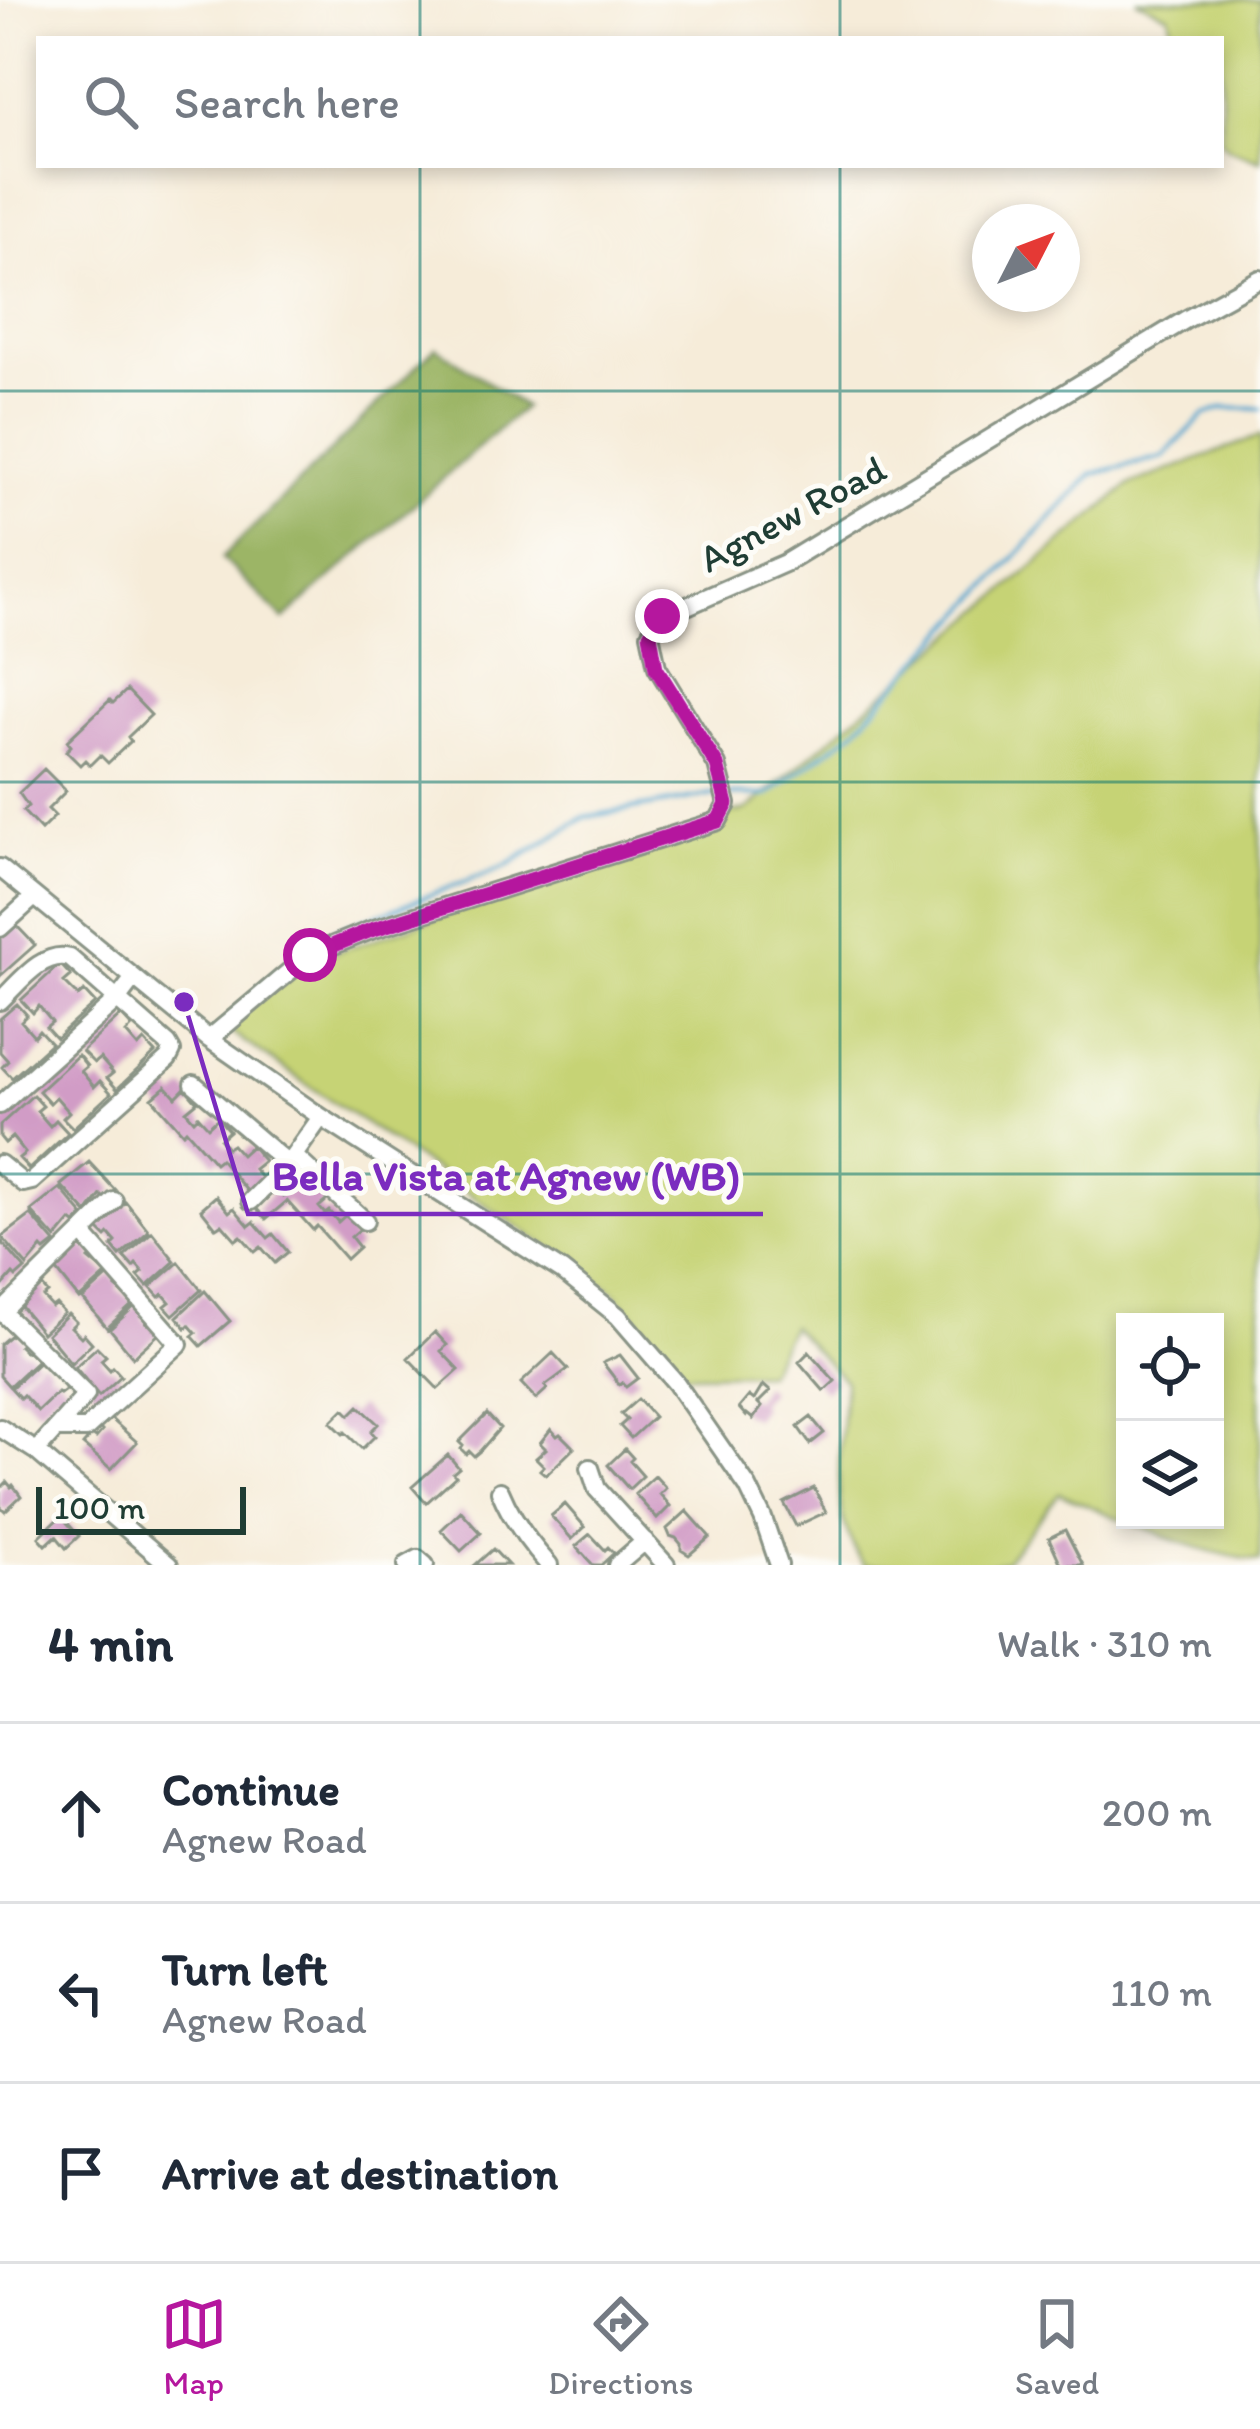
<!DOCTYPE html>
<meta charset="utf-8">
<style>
:root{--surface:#fff;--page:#f2f2f3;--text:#1f2937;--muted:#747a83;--line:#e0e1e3;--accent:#b5179e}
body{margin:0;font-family:Itim,sans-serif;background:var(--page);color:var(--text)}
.controls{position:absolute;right:36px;bottom:36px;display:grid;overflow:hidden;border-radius:0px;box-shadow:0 6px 18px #0003}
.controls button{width:108px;height:108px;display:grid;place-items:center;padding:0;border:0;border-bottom:3px solid var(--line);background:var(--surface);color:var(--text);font:60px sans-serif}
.compass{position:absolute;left:972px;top:204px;width:108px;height:108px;border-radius:50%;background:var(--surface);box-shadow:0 6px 18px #0003;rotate:48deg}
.scale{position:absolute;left:36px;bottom:30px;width:210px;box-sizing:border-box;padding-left:12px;border:6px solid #1f3d34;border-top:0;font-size:33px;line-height:42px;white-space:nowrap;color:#1f3d34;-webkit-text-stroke:9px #fdfcf7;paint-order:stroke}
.stop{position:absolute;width:36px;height:36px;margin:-27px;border:9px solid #b5179e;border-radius:50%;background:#fff}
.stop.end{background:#b5179e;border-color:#fff;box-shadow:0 3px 12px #0008}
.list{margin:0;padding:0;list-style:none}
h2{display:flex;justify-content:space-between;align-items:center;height:156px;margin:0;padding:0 48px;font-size:51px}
h2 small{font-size:39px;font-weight:400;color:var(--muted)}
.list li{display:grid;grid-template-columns:78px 1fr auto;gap:36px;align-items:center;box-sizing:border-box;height:180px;padding:0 48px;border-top:3px solid var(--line)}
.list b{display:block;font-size:45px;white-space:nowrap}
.list p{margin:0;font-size:39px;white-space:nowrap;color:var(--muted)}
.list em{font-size:39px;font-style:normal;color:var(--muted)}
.icon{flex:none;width:66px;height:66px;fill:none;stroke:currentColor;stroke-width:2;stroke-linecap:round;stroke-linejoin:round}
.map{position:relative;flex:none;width:1260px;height:1565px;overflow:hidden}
.search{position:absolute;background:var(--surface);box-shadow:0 6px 18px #0003;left:36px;right:36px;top:36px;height:132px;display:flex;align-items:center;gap:30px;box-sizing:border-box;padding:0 42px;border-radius:0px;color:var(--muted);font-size:45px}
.sheet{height:696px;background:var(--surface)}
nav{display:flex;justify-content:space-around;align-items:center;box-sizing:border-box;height:168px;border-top:3px solid var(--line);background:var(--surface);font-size:33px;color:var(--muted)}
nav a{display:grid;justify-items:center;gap:6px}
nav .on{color:var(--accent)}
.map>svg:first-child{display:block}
</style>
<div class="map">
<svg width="1260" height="1565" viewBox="0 0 1260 1565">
<rect width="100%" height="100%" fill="#fdfcf7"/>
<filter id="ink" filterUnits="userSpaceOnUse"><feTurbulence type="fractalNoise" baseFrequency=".00833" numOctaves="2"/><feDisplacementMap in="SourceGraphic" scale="24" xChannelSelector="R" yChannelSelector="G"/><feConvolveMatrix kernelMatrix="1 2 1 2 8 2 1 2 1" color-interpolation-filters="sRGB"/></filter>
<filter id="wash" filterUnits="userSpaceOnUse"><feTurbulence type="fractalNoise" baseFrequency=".004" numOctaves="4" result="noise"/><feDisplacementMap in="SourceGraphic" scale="48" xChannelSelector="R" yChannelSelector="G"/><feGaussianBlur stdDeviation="2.7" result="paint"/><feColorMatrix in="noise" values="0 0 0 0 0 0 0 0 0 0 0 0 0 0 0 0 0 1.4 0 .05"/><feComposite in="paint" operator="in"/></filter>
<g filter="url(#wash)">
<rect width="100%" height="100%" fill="#f6ecd9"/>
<!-- green -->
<path fill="#c6d374" stroke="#728854" stroke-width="3" fill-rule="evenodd" d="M1136,0h124v160l-32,-12 -7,-7v-102h-47l-5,-24z
M1260,436v1125c-70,-9 -137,-41 -201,-68l-54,68 -15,4h-125c-40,-50 -23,-124 -20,-184l-54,-55 -24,47 -82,1 -72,-83 -392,-265 91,-66 408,-139 5,-7 22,-4 382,-325zM1125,1322h90v198h-90z"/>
<!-- forest -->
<path fill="#9cb566" stroke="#5e794d" stroke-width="3" d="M436,347l88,60 -240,212 -62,-61z"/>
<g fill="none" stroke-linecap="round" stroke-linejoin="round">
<!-- stream -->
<path stroke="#54a7cf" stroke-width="4.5" d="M730,795h38l85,-63 239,-258 71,-17 41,-42 20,-7 36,1
M319,937l187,-71 79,-49 134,-23"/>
</g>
<g id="blocks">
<!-- building -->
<path fill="#d19cc6" d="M127,690l24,25 -23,22 3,4 -23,22 -8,-8 -10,10 -5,-5 -5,5 -14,-14 5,-5 -4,-5 43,-41 3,3z
M44,769l22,22 -18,18 7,7 -14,14 -18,-19 5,-5 -9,-13z
M15,924l20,21 -35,31v-38z
M60,964l11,12 -7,6 14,14 6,-5 11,12 -39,35 -10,-11 6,-5 -13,-16 -6,7 -12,-13z
M17,1004l10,11 -6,6 13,15 5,-6 12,13 -39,35 -10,-11 6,-6 -8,-9v-33z
M121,1015l11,12 -6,6 12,14 6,-6 11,12 -38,36 -10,-11 6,-5 -13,-15 -6,5 -12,-12z
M78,1055l9,11 -6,5 13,16 6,-6 11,12 -38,35 -10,-10 6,-6 -13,-15 -6,6 -11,-12z
M166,1086l10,11 9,-9 12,14 -11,9 8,9 4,-4 10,11 10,-9 11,13 -9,8 7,9 5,-3 9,10 10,-9 13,15 -10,8 8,10 -14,13 -28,-33 -5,4 -29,-33 -3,3 -31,-35z
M33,1095l10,11 -6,5 13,15 6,-6 12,13 -39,36 -10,-11 6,-5 -13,-16 -7,6 -5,-6v-12z
M89,1162l26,28 -10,9 -4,-4 -14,18 -26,-28z
M296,1183l9,10 10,-9 13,15 -9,8 6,7 4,-3 9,11 9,-8 13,15 -9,8 8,10 -13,12 -29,-33 -4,4 -26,-29 -21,18 -10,-11 21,-19 6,7z
M60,1188l24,28 -9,8 -4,-3 -15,18 -25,-28z
M216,1196l13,16 5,-4 15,18 5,-4 14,16 5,-4 15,18 -13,11 -14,-16 -6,5 -14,-16 -5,4 -14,-16 -6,4 -15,-19z
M126,1202l23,29 -29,25 -8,-10 4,-4 -7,-8 -3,3 -9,-9z
M31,1215l24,28 -10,8 -3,-3 -15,18 -25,-29z
M152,1232l23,29 -28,25 -9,-10 5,-4 -7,-8 -3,3 -9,-10z
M0,1240l25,29 -9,8 -3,-3 -13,15z
M83,1245l10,10 -4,4 18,15 -28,25 -23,-29z
M179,1262l22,28 -28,25 -8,-9 5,-4 -7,-8 -4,3 -9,-10z
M111,1274l9,10 -4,4 18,15 -27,25 -24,-29z
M40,1284l8,9 -5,4 9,10 4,-3 8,9 -22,20 -24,-30z
M205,1291l25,30 -29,25 -9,-10 4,-3 -7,-8 -3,3 -9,-11z
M137,1304l9,9 -4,4 6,7 3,-2 10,10 -28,25 -23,-28z
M68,1314l8,8 -5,5 10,10 3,-3 8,9 -21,20 -24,-29z
M14,1332l9,10 -4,4 6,6 2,-2 10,10 -28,26 -9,-10v-32z
M435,1332l12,13 -6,6 18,19 -21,19 -30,-31z
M97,1347l9,9 -5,4 9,10 3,-3 8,9 -22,20 -24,-29z
M809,1352l26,29 -11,10 -25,-29z
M553,1353l15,16 -23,17 2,3 -11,10 -15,-16z
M620,1355l18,23 -12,9 -4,-5 -3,2 -16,-21z
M42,1359l9,10 -3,2 3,3 2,-2 15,16 -8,6 -2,-2 -20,19 -15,-16 -3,3 -9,-10z
M763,1385l7,6 -12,12 4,4 -9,12 -6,-5 -1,2 -7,-8 10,-12 5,4z
M638,1399l16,18 -23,21 -11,-12 7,-6 -6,-6z
M359,1406l19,18 -7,7 4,5 -13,13 -17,-17 -2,2 -12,-12 13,-13 6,6z
M487,1414l13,14 -20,23 -6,5 -5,-5 -3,3 -5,-5 2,-3 -4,-4z
M109,1417l28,25 -26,27 -28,-24 9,-10 4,3 6,-7 -3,-3z
M811,1417l13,16 -14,11 -12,-17z
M551,1429l6,7 3,-2 14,14 -28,27 -6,-5 4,-4 -8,-8 10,-9 -6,-6z
M625,1449l8,9 -3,3 13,15 -14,13 -21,-24z
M448,1455l11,13 -6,5 3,3 -30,27 -14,-16z
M655,1476l11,12 -6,6 10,12 -13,13 -22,-25z
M7,1482l4,5 2,-2 8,11 -16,15 -5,-5v-17z
M814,1488l12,24 -30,14 -12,-23z
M565,1504l20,23 -13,12 -21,-23z
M461,1511l20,22 -20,18 -20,-21z
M687,1511l23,26 -21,18 -8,-5v-6l-5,-6 -6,-2 -3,-7z
M61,1516l18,20 -13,12 -10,-12 -10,9 -7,-8z
M1065,1530l18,35h-29l6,-3 -11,-24z
M590,1534l15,16 3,-3 6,6 -13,12h-8l-17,-19z
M493,1549l15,16h-33z"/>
</g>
</g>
<g filter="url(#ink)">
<use href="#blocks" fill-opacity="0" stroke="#8a9486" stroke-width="3"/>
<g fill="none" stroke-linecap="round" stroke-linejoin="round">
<defs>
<path id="minor" d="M0,868l209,171 112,78 241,154 56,45 58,67 72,104 15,31 16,47
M0,928l33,-30
M0,1001c19,-18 43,-51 70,-43l98,86 4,7 -4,8 -136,122 -9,2 -23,-19
M209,1039l100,-84 62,-25 347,-109 9,-17 -10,-39 -60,-98 -7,-33 12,-17 123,-54 400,-243 75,-41
M194,1084l94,80
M0,1105l117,-105 16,-21
M294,1156l71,65
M251,1201l37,-37 33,-47
M0,1428l36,23 133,114
M56,1429h30l93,-85 -97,-111
M36,1451l50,-56 -84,-83 112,-111
M590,1468l7,21 69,76
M500,1491c12,29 28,51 49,74
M407,1565l11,-6 7,6
M617,1565l28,-24"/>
</defs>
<!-- minor casing -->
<use href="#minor" stroke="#8a9486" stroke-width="22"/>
<!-- minor -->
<use href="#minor" stroke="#fff" stroke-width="16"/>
</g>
</g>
<g fill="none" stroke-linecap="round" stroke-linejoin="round" filter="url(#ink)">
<!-- route -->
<path stroke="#b5179e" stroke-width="15" d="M310,955l61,-25 347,-109 9,-17 -10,-39 -61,-97 -6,-34 12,-18"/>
</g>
<!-- grid -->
<path fill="none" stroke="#0f766e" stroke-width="3" stroke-opacity="0.55" d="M420,0v39M840,0v39M420,165v1400M840,165v1400M0,391h1260M0,782h1260M0,1174h1260"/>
<g text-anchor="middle" stroke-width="10" stroke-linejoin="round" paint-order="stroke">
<!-- street labels -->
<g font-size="39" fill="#1f3d34" stroke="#fdfcf7">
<text transform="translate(792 513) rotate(-28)" y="14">Agnew Road</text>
</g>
</g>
<!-- callouts -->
<path fill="none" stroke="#7b2cbf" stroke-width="4.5" d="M184 1002L248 1214H763"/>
<circle fill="#7b2cbf" stroke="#fdfcf7" stroke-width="4.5" cx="184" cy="1002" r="12"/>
<g font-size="42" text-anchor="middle" font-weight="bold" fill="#7b2cbf" stroke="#fdfcf7" stroke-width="10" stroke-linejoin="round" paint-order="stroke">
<text x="506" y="1190">Bella Vista at Agnew (WB)</text>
</g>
</svg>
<div class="controls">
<button><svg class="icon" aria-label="locate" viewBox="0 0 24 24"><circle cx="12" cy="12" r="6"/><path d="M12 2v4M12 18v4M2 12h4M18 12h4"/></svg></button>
<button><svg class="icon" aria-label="layers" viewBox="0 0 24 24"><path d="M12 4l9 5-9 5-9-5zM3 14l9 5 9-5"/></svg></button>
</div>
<svg class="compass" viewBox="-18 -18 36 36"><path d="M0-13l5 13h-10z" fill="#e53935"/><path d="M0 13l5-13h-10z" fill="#747a83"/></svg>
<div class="scale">100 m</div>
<div class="stop" style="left:310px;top:955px"></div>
<div class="stop end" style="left:662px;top:616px"></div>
<div class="search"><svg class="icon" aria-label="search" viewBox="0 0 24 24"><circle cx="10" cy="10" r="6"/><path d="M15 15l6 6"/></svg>Search here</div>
</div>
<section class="sheet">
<h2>4 min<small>Walk · 310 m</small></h2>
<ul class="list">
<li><svg class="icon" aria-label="ahead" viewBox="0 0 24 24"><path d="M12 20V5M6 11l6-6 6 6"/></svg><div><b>Continue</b><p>Agnew Road</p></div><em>200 m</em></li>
<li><svg class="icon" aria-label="left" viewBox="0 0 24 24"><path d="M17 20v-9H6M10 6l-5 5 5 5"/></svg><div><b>Turn left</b><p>Agnew Road</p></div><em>110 m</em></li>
<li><svg class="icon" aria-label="arrive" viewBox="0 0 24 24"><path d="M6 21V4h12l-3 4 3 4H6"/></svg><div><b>Arrive at destination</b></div></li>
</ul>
</section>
<nav>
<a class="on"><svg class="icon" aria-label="map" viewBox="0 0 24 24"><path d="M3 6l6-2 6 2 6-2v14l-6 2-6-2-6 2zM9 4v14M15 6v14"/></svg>Map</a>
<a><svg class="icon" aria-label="directions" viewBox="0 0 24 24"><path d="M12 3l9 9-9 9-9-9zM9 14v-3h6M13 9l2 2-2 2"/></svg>Directions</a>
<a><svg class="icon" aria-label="saved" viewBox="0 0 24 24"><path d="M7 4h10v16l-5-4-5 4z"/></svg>Saved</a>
</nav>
